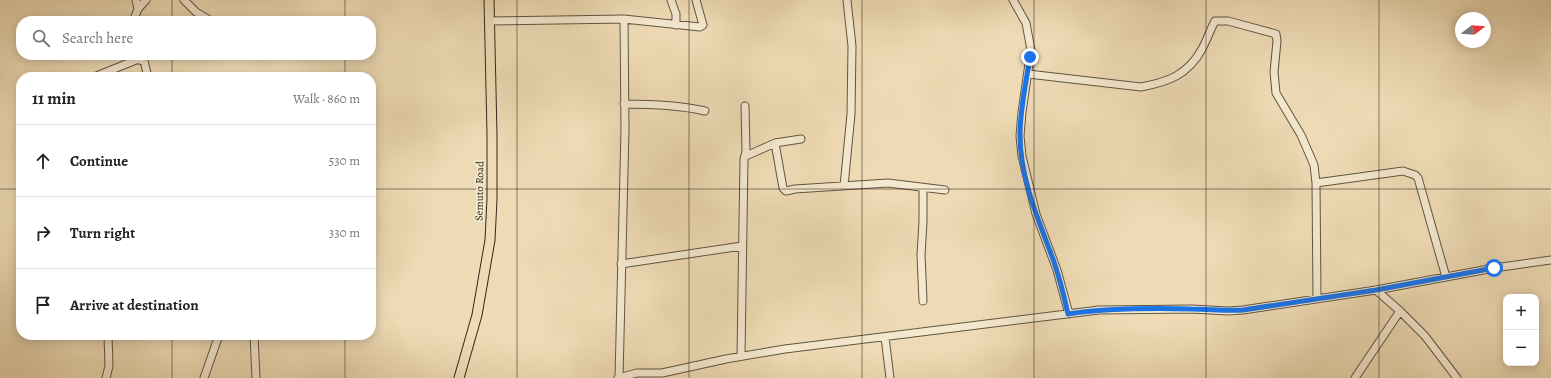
<!DOCTYPE html>
<meta charset="utf-8">
<style>
:root{--surface:#fff;--page:#f6f6f6;--text:#222;--muted:#767676;--line:#e0e0e0}
body{margin:0;font-family:Alegreya,serif;background:var(--page);color:var(--text)}
.controls{position:absolute;right:12px;bottom:12px;display:grid;overflow:hidden;border-radius:8px;box-shadow:0 2px 10px #0003}
.controls button{width:36px;height:36px;display:grid;place-items:center;padding:0;border:0;border-bottom:1px solid var(--line);background:var(--surface);color:var(--text);font:20px sans-serif}
.compass{position:absolute;left:1455px;top:12px;width:36px;height:36px;border-radius:50%;background:var(--surface);box-shadow:0 2px 10px #0003;rotate:73deg}
.stop{position:absolute;width:12px;height:12px;margin:-9px;border:3px solid #1a73e8;border-radius:50%;background:#fff}
.stop.end{background:#1a73e8;border-color:#fff;box-shadow:0 1px 4px #0008}
.list{margin:0;padding:0;list-style:none}
h2{display:flex;justify-content:space-between;align-items:center;height:52px;margin:0;padding:0 16px;font-size:17px}
h2 small{font-size:13px;font-weight:400;color:var(--muted)}
.list li{display:grid;grid-template-columns:26px 1fr auto;gap:12px;align-items:center;box-sizing:border-box;height:72px;padding:0 16px;border-top:1px solid var(--line)}
.list b{display:block;font-size:15px;white-space:nowrap}
.list em{font-size:13px;font-style:normal;color:var(--muted)}
.icon{flex:none;width:22px;height:22px;fill:none;stroke:currentColor;stroke-width:2;stroke-linecap:round;stroke-linejoin:round}
.map{position:relative;flex:none;width:1551px;height:378px;overflow:hidden}
.search{position:absolute;background:var(--surface);box-shadow:0 2px 10px #0003;left:16px;top:16px;width:360px;height:44px;display:flex;align-items:center;gap:10px;box-sizing:border-box;padding:0 14px;border-radius:16px;color:var(--muted);font-size:15px}
.panel{position:absolute;background:var(--surface);box-shadow:0 2px 10px #0003;left:16px;top:72px;width:360px;height:268px;border-radius:16px}
.map>svg:first-child{display:block}
</style>
<div class="map">
<svg width="1551" height="378" viewBox="0 0 1551 378">
<rect width="100%" height="100%" fill="#eedbb5"/>
<filter id="stains"><feTurbulence type="fractalNoise" baseFrequency=".005" numOctaves="4"/><feColorMatrix values="0 0 0 0 .2 0 0 0 0 .09 0 0 0 0 .02 0 0 0 .5 -.17"/></filter>
<radialGradient id="worn" r=".72"><stop offset=".6" stop-color="#630" stop-opacity="0"/><stop offset="1" stop-color="#630" stop-opacity=".3"/></radialGradient>
<g fill="none" stroke-linecap="round" stroke-linejoin="round">
<defs>
<path id="minor" d="M184,0l12,12 15,9
M671,0l5,14v11
M1013,0l13,23 5,27 -9,62 -2,24 2,20 14,58 21,56 12,44
M138,9l8,-9
M133,21l5,-12 -2,-9
M489,21l135,-2 76,8 3,-2 -7,-25
M129,55l2,3 13,3 4,16
M1028,74l113,13c27,-5 47,-12 61,-38 5,-9 8,-19 13,-28h13l48,13 1,7 -3,31 2,21 25,42 13,30 2,18 1,115
M94,77l42,-17
M624,104c27,0 55,1 81,7
M775,143l8,45 3,3 9,-2 93,-6 57,7
M746,156l29,-13 26,-4
M1316,183l87,-12 12,4 3,3 28,99
M844,186l7,-72 1,-68 -5,-46
M923,188v33l-2,34 2,46
M621,264l121,-18
M1376,290l24,21 25,25 32,42
M254,335l2,43
M885,337l5,41
M741,356l3,-197 2,-8 -1,-45
M106,378l3,-12 -1,-31
M204,378l15,-43
M618,378l19,-5h25l64,-14 59,-10 314,-39 93,-1 36,2 15,-1 133,-20 118,-22 57,-8
M619,378l6,-249 -1,-110
M1355,378l45,-67"/>
<path id="major" d="M459,378l18,-63 13,-75 2,-41v-65l-3,-134"/>
</defs>
<!-- minor casing -->
<use href="#minor" stroke="#615442" stroke-width="9"/>
<!-- major casing -->
<use href="#major" stroke="#32271b" stroke-width="11"/>
<!-- minor -->
<use href="#minor" stroke="#f4e8cf" stroke-width="7"/>
<!-- major -->
<use href="#major" stroke="#eedbb5" stroke-width="9"/>
</g>
<g fill="none" stroke-linecap="round" stroke-linejoin="round">
<!-- route -->
<path stroke="#1a73e8" stroke-width="5" d="M1030,57c-4,26 -10,52 -10,78 0,43 18,84 33,124 6,17 11,37 15,55 41,-6 82,-6 123,-5 18,0 35,2 52,1l133,-20 118,-22"/>
</g>
<!-- grid -->
<path fill="none" stroke="#32271b" stroke-width="1" stroke-opacity="0.55" d="M172,0v21M345,0v21M517,0v378M689,0v378M862,0v378M1034,0v378M1206,0v378M1379,0v378M172,55v22M345,55v22M0,189h21M371,189h1180M172,335v43M345,335v43"/>
<g text-anchor="middle" stroke-width="3.5" stroke-linejoin="round" paint-order="stroke">
<!-- street labels -->
<g font-size="11" fill="#32271b" stroke="#f4e8cf">
<text transform="translate(479 191) rotate(-89)" y="4">Semuto Road</text>
</g>
</g>
<rect width="100%" height="100%" filter="url(#stains)"/>
<rect width="100%" height="100%" fill="url(#worn)"/>
</svg>
<div class="controls">
<button>+</button>
<button>−</button>
</div>
<svg class="compass" viewBox="-18 -18 36 36"><path d="M0-13l5 13h-10z" fill="#e53935"/><path d="M0 13l5-13h-10z" fill="#767676"/></svg>
<div class="stop" style="left:1494px;top:268px"></div>
<div class="stop end" style="left:1030px;top:57px"></div>
<div class="search"><svg class="icon" aria-label="search" viewBox="0 0 24 24"><circle cx="10" cy="10" r="6"/><path d="M15 15l6 6"/></svg>Search here</div>
<section class="panel">
<h2>11 min<small>Walk · 860 m</small></h2>
<ul class="list">
<li><svg class="icon" aria-label="ahead" viewBox="0 0 24 24"><path d="M12 20V5M6 11l6-6 6 6"/></svg><div><b>Continue</b></div><em>530 m</em></li>
<li><svg class="icon" aria-label="right" viewBox="0 0 24 24"><path d="M7 20v-9h11M14 6l5 5-5 5"/></svg><div><b>Turn right</b></div><em>330 m</em></li>
<li><svg class="icon" aria-label="arrive" viewBox="0 0 24 24"><path d="M6 21V4h12l-3 4 3 4H6"/></svg><div><b>Arrive at destination</b></div></li>
</ul>
</section>
</div>
